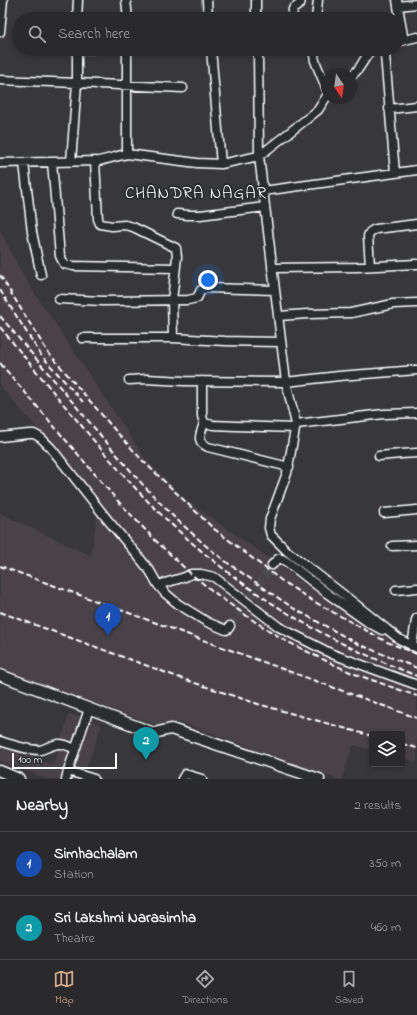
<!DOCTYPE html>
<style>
:root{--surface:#2a292c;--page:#363538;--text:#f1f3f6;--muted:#a5a6a9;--line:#464548;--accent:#d6ab8b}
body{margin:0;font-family:"Indie Flower",sans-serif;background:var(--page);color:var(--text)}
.controls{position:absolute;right:12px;bottom:12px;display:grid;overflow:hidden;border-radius:4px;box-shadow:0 2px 6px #0003}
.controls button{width:36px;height:36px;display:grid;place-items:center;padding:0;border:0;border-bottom:1px solid var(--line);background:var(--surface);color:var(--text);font:20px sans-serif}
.compass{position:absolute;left:321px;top:68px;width:36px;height:36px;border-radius:50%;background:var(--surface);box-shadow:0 2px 6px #0003;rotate:167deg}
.scale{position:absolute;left:12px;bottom:10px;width:105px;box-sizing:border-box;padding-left:4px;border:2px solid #fff;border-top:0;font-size:11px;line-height:14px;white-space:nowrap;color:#fff;-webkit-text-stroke:3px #2a2d2e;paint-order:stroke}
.you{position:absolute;left:208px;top:280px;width:14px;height:14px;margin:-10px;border:3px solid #fff;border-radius:50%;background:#1a73e8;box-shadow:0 0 0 6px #1a73e833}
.badge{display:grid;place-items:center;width:26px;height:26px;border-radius:50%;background:var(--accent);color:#fff;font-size:13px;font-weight:700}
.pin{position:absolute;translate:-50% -33px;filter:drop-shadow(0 1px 2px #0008)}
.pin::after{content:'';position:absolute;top:21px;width:14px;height:12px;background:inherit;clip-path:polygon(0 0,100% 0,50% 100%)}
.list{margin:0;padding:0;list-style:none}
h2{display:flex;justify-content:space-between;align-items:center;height:52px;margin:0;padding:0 16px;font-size:17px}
h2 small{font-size:13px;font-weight:400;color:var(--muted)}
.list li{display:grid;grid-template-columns:26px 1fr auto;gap:12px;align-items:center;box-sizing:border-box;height:64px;padding:0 16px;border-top:1px solid var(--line)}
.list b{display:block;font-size:15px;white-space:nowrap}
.list p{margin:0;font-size:13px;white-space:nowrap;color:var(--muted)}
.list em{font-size:13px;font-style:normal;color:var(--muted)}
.icon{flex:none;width:22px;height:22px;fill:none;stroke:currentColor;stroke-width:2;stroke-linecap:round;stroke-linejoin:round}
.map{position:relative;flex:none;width:417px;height:779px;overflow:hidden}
.search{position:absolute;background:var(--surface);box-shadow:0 2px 6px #0003;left:12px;right:12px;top:12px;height:44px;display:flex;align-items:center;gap:10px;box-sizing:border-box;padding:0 14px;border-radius:22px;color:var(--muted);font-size:15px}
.sheet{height:180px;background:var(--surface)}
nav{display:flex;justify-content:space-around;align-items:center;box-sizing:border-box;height:56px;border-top:1px solid var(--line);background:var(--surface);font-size:11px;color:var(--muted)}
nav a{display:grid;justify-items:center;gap:2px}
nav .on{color:var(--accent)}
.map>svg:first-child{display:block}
</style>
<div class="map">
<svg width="417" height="779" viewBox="0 0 417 779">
<rect width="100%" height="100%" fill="#38373a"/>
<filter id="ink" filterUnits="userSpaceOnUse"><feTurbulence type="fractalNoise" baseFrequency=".025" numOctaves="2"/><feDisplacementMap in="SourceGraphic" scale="8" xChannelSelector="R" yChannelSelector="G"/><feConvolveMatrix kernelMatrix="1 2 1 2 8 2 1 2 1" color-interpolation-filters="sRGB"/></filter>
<g filter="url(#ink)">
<!-- built -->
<path fill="#494348" d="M0,230l22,44 125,187 38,38 164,116 51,28 17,7v112l-15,-4v-24h-30v16l-19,-5 -11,34h-6l-156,-57 -18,5 -162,-58v-156l91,43 8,-57 -99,-113z
M69,714l13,3 -18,62h-17l-47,-18v-16l53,20z
M92,722l10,3 -20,54h-10l9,-31z"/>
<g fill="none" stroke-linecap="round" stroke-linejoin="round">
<!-- minor-tunnel -->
<path stroke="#4c4b4e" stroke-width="8" stroke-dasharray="8 4" stroke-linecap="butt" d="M230,626l42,-61"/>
<defs>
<path id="minor" d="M126,0l2,19
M207,0l1,19
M256,0v19
M397,0l6,36v2l-5,4
M398,6l19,-2
M77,19l1,-19
M292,19l1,-10 7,-5 1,-4
M316,19l2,-19
M0,32l3,-32
M401,41l16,-4
M77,49v34l106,5
M77,49h16
M211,49l10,115
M258,49l1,107 27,226 10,42 -9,49 -17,46 -1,9 2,7 16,16 57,44 55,44 18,9
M313,49l2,12 12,29
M384,49l1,6 10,118
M351,76c11,-7 12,-18 21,-27
M0,80l77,3 -6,79
M389,109l28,-3
M127,154v-105
M95,161l3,58 2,5 12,2 13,-1 8,2 43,21 1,9 -5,43 1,38
M52,162l8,94 4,8 9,2 102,2
M0,163l99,-2c9,-2 18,-5 28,-7l70,9 24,1 38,-8 49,-38 10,-8 9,-14
M24,163l8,69 9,43
M263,191l154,-21
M177,214l11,1h12l65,-8
M370,266l-2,-30c1,-4 4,-6 8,-7l41,-5
M272,268l85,-1 60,-3
M59,299l44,2 85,-1 9,-2 4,-8 7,-2 67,2
M278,316l30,-2 43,-1 42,-9 24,-1
M82,338h91l52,3 56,1
M129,380l17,-1 38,2 102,1 53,-6 78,-6
M202,381v35l2,7 9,2 23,1 59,2
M204,423c-3,11 -9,18 4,24l81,20
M296,424l88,-10 33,-1
M0,437l29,-3h5l7,4 10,10 56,71 31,37 12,15 8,14 7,8 13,11 29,18 19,8 2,-1 2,-3
M379,456l22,-2 16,-1
M384,513l33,-3
M392,546l25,-1
M272,565l6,-6h4l5,3 41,32 41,29 13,7
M158,585l27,-8 6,-3h10l13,3 65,50 53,27 85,31
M396,590l21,-2
M412,646l4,-26 1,-2
M0,741c12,4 27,9 40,9 5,-1 9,-4 14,-5 7,-3 15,1 21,4
M68,771l26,8
M66,779l2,-8 21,-62
M182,779l3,-5 17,5"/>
<path id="major" d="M0,675l154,58 17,-4 148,50
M0,771l19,8"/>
</defs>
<!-- minor casing -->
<use href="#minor" stroke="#fff" stroke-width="11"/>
<!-- major casing -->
<use href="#major" stroke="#fff" stroke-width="13"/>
<!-- minor -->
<use href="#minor" stroke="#2a2d2e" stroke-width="8"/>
<!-- major -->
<use href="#major" stroke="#2a2d2e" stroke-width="10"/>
<!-- rail -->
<path stroke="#fff" stroke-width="2" stroke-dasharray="6 3" stroke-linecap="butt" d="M0,275l47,76 67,78 28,31 71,68 69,53 31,20 74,41 30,12
M0,290l41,65 42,47
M0,316l118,140 26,30 30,31 31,28 24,19 64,44 65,36 59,24
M0,327c27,33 54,66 81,98 28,34 56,67 88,97 55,52 120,97 189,129 20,9 39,17 59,25
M0,363l117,137 38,40 36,34 33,26 30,21 32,20 32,16 34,16 65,23
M0,566l417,152
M0,612l186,68 72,24 114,32
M402,744l15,4"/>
</g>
</g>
<g text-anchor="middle" stroke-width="3.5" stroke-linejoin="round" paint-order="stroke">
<!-- neighbourhood labels -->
<g font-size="17" letter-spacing="1" fill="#fff" stroke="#2a2d2e">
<text x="196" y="198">CHANDRA NAGAR</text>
</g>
</g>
</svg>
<div class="controls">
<button><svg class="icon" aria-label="layers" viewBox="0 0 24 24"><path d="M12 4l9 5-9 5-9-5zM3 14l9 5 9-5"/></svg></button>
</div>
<svg class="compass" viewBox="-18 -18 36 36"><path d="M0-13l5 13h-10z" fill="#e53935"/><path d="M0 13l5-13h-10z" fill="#a5a6a9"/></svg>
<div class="scale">100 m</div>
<div class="you"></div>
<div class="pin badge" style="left:108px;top:636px;background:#1a4fb4">1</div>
<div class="pin badge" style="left:146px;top:760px;background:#0f9aa8">2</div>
<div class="search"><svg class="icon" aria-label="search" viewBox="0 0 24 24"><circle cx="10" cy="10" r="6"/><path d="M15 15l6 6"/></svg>Search here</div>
</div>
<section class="sheet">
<h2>Nearby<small>2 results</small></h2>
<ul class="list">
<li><span class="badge" style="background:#1a4fb4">1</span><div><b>Simhachalam</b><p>Station</p></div><em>350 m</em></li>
<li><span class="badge" style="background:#0f9aa8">2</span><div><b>Sri Lakshmi Narasimha</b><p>Theatre</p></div><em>460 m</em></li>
</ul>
</section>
<nav>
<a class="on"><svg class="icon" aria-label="map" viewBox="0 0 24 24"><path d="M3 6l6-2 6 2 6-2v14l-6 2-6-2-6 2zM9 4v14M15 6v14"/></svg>Map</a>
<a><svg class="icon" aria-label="directions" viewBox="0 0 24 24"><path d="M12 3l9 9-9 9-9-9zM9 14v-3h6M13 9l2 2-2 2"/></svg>Directions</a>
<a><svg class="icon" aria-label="saved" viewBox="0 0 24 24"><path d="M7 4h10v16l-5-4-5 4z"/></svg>Saved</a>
</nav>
